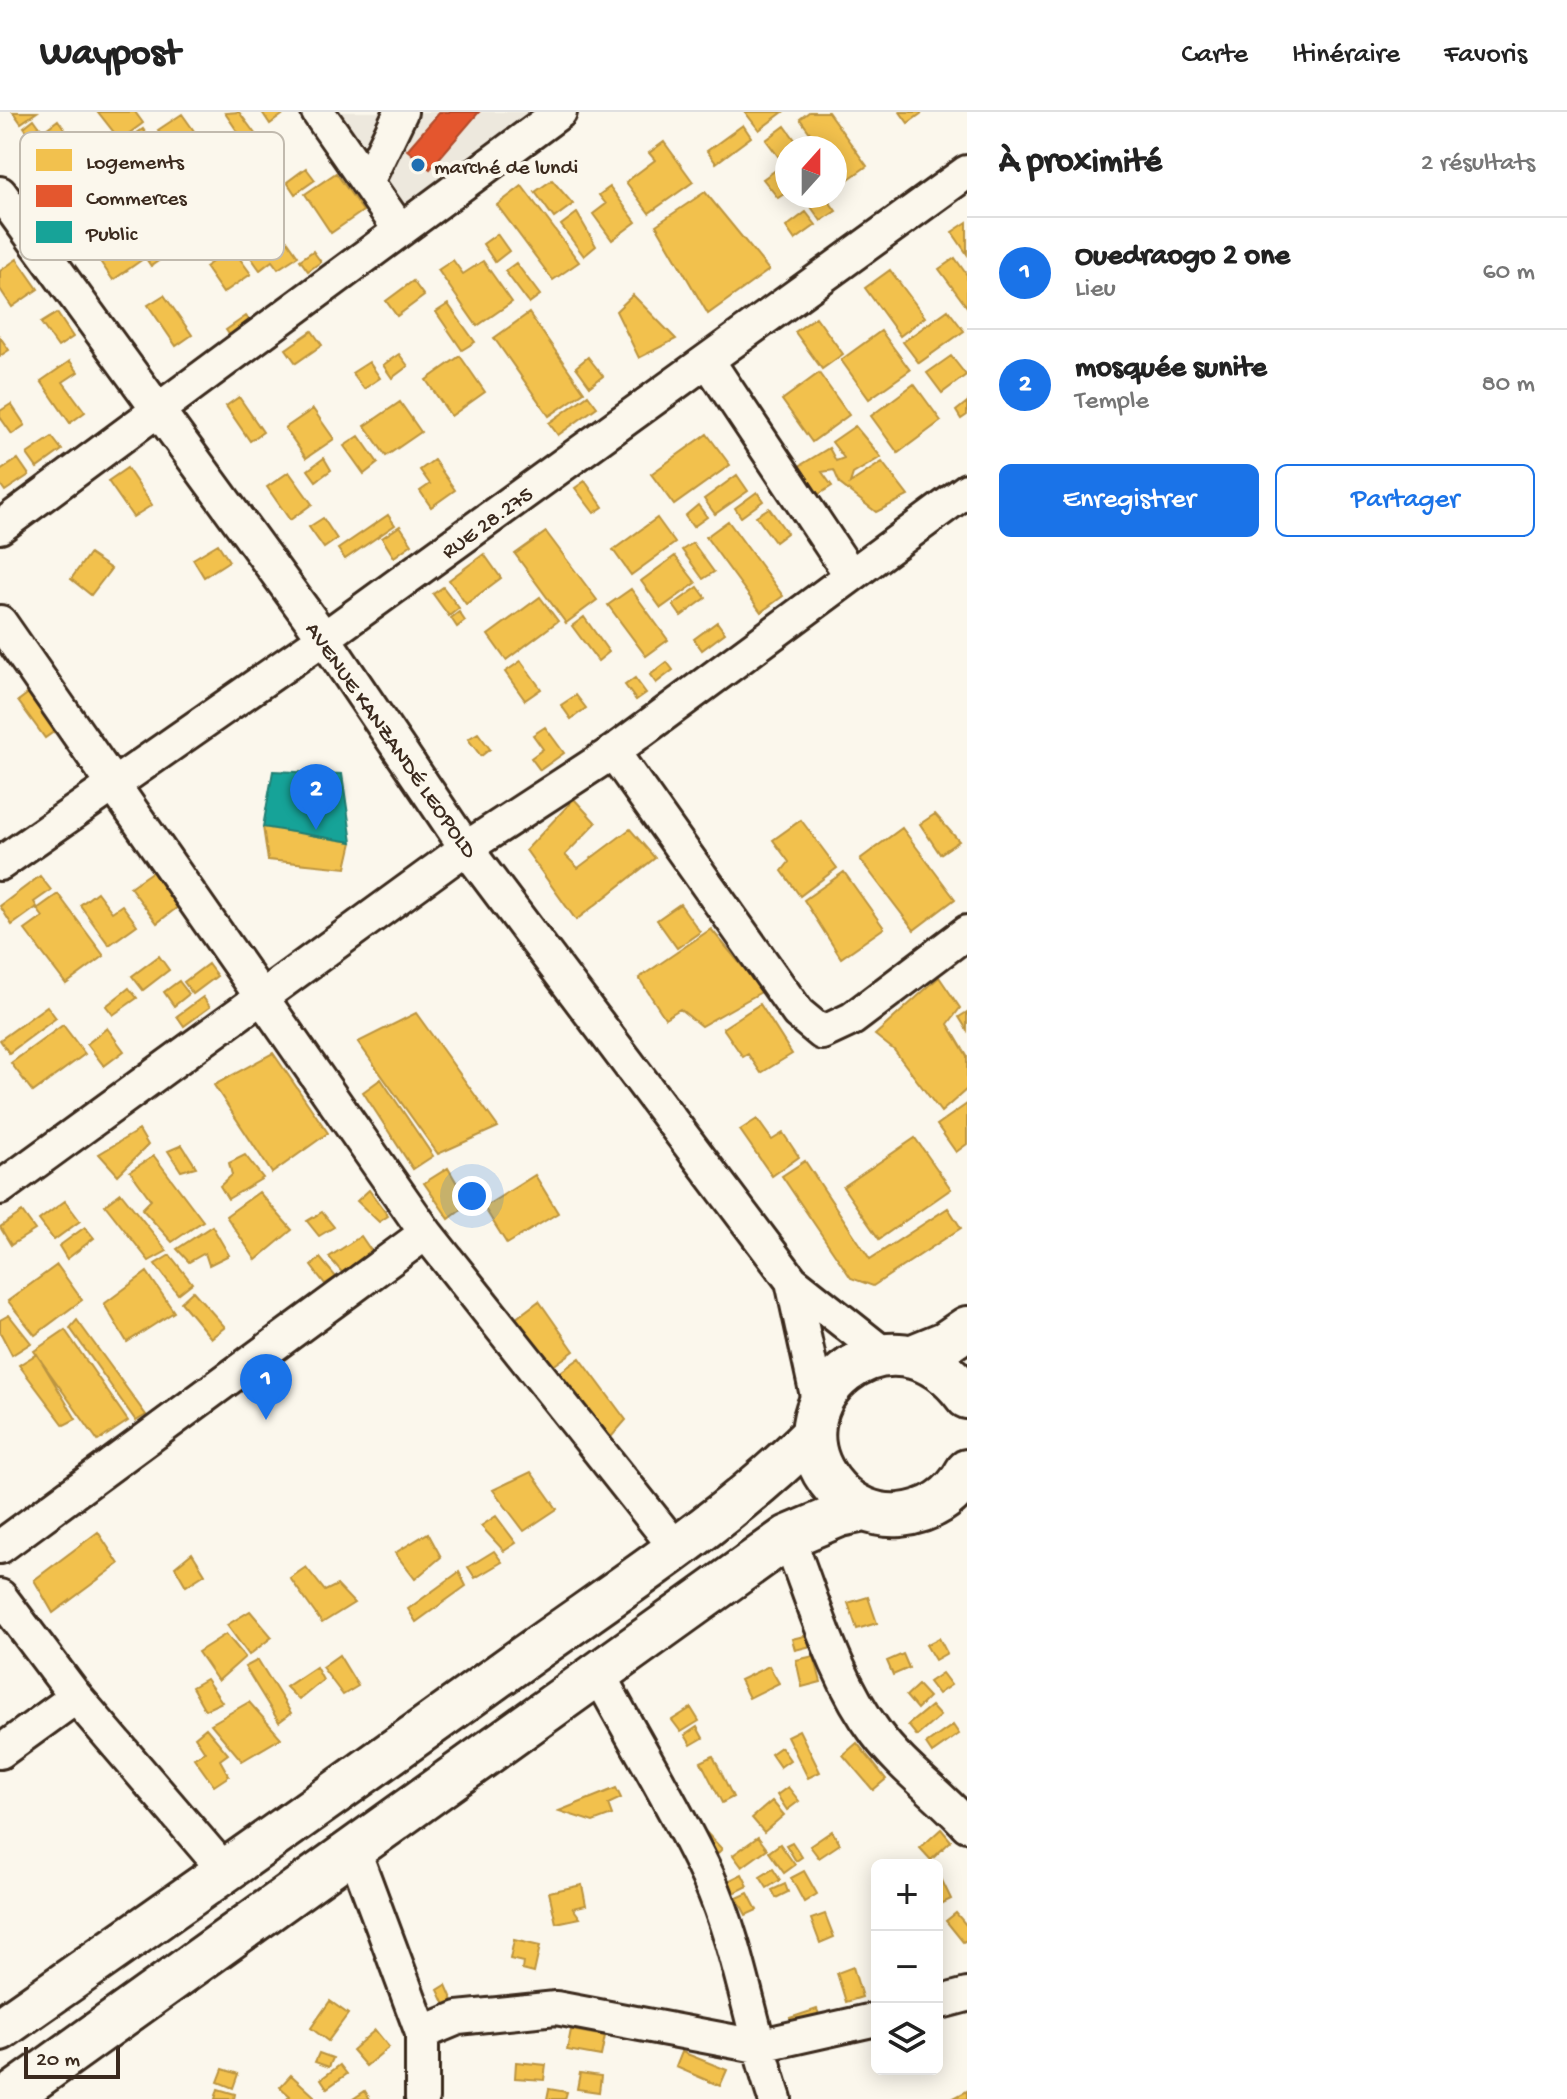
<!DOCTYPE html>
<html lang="fr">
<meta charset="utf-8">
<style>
:root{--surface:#fff;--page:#f6f6f6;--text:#222;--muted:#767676;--line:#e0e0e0;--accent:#1a73e8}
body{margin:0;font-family:"Gochi Hand",sans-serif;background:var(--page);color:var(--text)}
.controls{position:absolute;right:24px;bottom:24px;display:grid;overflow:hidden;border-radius:12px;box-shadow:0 4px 20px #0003}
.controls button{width:72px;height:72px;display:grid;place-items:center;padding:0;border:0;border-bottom:2px solid var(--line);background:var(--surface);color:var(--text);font:40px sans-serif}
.compass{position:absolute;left:775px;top:24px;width:72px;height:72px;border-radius:50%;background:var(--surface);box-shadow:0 4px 20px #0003;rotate:21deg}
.scale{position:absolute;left:24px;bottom:20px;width:96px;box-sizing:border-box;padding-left:8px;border:4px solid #3b2a1e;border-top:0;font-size:22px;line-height:28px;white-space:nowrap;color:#3b2a1e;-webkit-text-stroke:6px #fbf7ec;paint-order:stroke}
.you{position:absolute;left:472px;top:1084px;width:28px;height:28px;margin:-20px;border:6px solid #fff;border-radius:50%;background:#1a73e8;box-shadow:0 0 0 12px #1a73e833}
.badge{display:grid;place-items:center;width:52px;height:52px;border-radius:50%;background:var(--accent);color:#fff;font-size:26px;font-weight:700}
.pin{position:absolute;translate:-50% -66px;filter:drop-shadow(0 2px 4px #0008)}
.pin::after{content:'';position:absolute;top:42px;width:28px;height:24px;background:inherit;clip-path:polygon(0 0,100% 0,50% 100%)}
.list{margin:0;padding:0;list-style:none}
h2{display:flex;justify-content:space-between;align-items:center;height:104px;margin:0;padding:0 32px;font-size:34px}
h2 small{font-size:26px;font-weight:400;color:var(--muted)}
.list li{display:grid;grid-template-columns:52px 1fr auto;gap:24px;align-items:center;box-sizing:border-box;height:112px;padding:0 32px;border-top:2px solid var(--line)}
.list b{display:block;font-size:30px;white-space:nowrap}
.list p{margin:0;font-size:26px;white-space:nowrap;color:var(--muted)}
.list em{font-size:26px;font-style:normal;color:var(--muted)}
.actions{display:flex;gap:16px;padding:24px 32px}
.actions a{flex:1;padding:18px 0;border:2px solid var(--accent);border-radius:12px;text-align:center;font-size:28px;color:var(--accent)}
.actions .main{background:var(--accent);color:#fff}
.icon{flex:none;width:44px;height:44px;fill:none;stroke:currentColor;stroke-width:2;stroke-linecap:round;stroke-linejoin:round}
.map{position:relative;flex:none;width:967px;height:1987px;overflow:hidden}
header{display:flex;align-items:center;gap:48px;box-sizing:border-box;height:112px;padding:0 40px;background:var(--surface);border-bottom:2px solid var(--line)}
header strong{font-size:38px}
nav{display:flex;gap:44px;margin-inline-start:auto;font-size:28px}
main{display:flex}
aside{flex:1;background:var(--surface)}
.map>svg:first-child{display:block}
</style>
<header>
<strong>Waypost</strong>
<nav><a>Carte</a><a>Itinéraire</a><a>Favoris</a></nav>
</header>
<main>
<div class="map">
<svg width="967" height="1987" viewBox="0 0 967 1987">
<rect width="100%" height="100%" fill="#fbf7ec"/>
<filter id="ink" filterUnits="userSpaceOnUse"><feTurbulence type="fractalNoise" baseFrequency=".0125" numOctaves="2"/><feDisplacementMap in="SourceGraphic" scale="16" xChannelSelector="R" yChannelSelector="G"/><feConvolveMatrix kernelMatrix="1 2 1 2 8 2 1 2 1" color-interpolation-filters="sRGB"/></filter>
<g filter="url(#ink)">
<!-- built -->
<path fill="#ede8dd" d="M326,0h219l-144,105z"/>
<!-- homes -->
<path fill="#f2c14e" stroke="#bb9440" stroke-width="2" d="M13,0h24l-16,11z
M98,0h37l8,11 -23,17z
M239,0l17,23 -10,9 -21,-31z
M262,0h22l1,1 -15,11z
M745,0h38l-24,18z
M809,0h19l39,54 -21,15 -11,-14v-19h-14l-21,-29z
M900,0h22v1l-14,10z
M182,2l32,45 -24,16 -32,-45z
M34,7l35,49 -11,7 -34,-48z
M58,8l18,25 -13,9 -17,-25z
M743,13l8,12 -35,26 -9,-12z
M785,14l16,22h-14v20l-21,-28z
M143,17l11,15 -26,18 -11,-15z
M664,30l29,40 -44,31 -23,-31 29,-22 -6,-7z
M306,56l9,12 -20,14 -8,-12z
M776,58l11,15v7l-9,6 -15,-19z
M336,61l27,38 -32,22 -26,-39z
M552,68l21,24 -19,14 -19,-26z
M522,74l57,76 -26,18 -56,-75z
M610,75l26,35 -24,18 -19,-26 13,-10 -7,-9z
M705,80l64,78 -61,44 -52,-89z
M811,84h14l11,15 -15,10 -15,-21z
M806,100l10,13 -21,15 -9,-13z
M577,101l19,33 -12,10 -23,-31z
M270,104l28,40 -20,13 -6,-8 -12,9 -23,-32z
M967,110v32l-15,-22z
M148,114l19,29 -16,11 -19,-28z
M497,122l12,17 -14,11 -12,-18z
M127,124l16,23 -30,21 -16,-23z
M232,136l19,26 -28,19 -18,-26z
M313,139l8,11 -13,9 -8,-11z
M955,146l12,17v32l-28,-38z
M17,147l21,30 -26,18 -12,-18v-18z
M453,148l10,14 20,-13 29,41 -35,24 -39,-56z
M516,151l24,32 -11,8 -24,-32z
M890,158l35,47 -25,19 -35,-48z
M413,169l11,15 -27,20 -11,-15z
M164,183l28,40 -16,11 -28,-41z
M633,183l43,44 -37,19 -23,-47z
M448,192l27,38 -13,8 -26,-38z
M948,198l16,21 -45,32 -16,-21z
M57,201l16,24 -15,10 -17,-24z
M529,201l55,79 -35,24 -55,-78z
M246,204l7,9 -20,15 -7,-10z
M816,205l27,37 -21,15 -27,-37z
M312,219l10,14 -26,18 -10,-14z
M881,219l29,39 -41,29 -28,-39z
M0,225l9,13 -9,6z
M399,242l9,12 -16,12 -9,-13z
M460,244l25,36 -34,24 -25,-36z
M951,244l15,19 -24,18 -15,-20z
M588,245l15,19 -13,10 -14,-19z
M70,249l8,11 -15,10 22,30 -15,11 -29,-42z
M369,250l11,16 -16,11 -12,-16z
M819,261l30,42 -37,27 -30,-42z
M914,272l27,37 -43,32 -27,-37z
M588,283l9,12 -39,28 -9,-12z
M239,285l24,35 -13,9 -24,-35z
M400,290l21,30 -35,24 -21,-30z
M967,290v13l-6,4 -5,-8z
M11,292l14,21 -13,9 -12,-17v-6z
M313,297l21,30 -28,19 -21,-30z
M855,314l26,31 -28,17 -3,9 32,-21 26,34 -32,16 -36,-28 -6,-14 -12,2 10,14 -16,10 -20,-28 33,-20 7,13 8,-3 -12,-16z
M707,322l23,31 -56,40 -23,-31z
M359,324l19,27 -14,11 -20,-28z
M52,325l10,13 -25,18 -10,-14z
M324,346l7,12 -15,11 -8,-11z
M18,347l11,16 -24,16 -5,-7v-13z
M434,348l21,30 -24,17 -11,-16 10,-7 -10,-14z
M127,356l25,37 -19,12 -25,-36z
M289,360l23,32 -22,16 -23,-33z
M737,363l11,16 -33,23 -11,-15z
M585,369l18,26 -9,6 -19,-25z
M757,380l6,9 -22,16 -6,-9z
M698,393l9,12 -14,10 -8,-11z
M769,396l18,25 -12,9 -19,-26z
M388,403l7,10 -50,34 -7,-10z
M323,406l14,21 -13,9 -15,-21z
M657,406l18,25 -44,32 -18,-25z
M728,409l55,75 -22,16 -55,-75z
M400,414l12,18 -18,13 -12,-19z
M546,420l51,68 -31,23 -51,-69z
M693,431l21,29 -11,7 -21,-29z
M218,432l11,17 -25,16 -11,-18z
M89,442l22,15 -20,26 -20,-16z
M484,442l17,24 -35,26 -17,-24z
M675,444l21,27 -35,25 -20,-27z
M443,475l16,21 -10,8 -16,-22z
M698,475l8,11 -25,18 -8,-11z
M631,477l37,51 -22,16 -38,-51z
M540,485l18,24 -52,39 -18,-25z
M459,500l6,9 -8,6 -6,-9z
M584,505l25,35 -11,9 -26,-35z
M717,510l8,11 -23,17 -8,-11z
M521,549l20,28 -16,11 -20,-28z
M667,550l6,8 -17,13 -6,-8z
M635,566l11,15 -10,7 -11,-15z
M34,577l28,37 -17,12 -27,-37z
M576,583l10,13 -15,11 -10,-14z
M545,615l19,26 -24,17 -9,-12 12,-9 -10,-14z
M478,621l12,16 -9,7 -13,-17z
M574,687l22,24 -31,32 13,13 52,-39 25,29 -79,62 -50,-70z
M935,702l24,27 -19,13 -20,-30z
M801,708l36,48 -37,28 -18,-25 7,-9 -16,-22z
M263,715l89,15 -6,26 -78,-8z
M902,716l53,71 -41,31 -54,-71z
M153,759l26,35 -22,17 -27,-36z
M844,760l40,56 -43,30 -37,-58z
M40,764l11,14 -17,12 3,5 -25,18 -12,-19z
M97,780l15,20 10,-7 15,20 -28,20 -29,-40z
M58,782l46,62 -38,28 -41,-54 18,-13 -6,-8z
M680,792l20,28 -23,16 -20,-28z
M711,817l52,62 -62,35 -21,-17 -15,9 -26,-40z
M159,844l10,14 -26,20 -11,-14z
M208,852l9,12 -24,18 -9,-12z
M939,865l21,31 -12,16 19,32v33l-26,23 -47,-62 -19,-15z
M179,869l10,13 -15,12 -10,-14z
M129,876l8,10 -24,17 -7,-9z
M203,885l7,10 -26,19 -7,-10z
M760,892l32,50 -31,19 -13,-19 -5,3 -20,-29z
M47,894l9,12 -47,35 -9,-13z
M967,900v18l-8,-13z
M416,901l82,114 -60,27 -80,-112z
M63,913l22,29 -52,38 -22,-29z
M107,916l17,23 -20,15 -17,-22z
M273,941l55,80 -56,40 -58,-88z
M381,967l52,77 -20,13 -50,-77z
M967,992v40l-11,8 -19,-27z
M757,1007l15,21 11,-7 16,24 -27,19 -32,-46z
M139,1018l9,15 -30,30 -19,-21z
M915,1026l36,51 -72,50 -36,-52z
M182,1033l14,22 -15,4 -13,-20z
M245,1043l18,23 -35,21 -8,-13 12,-11 -3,-12z
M154,1044l49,65 -31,21 -30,-33 9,-9 -21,-29z
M805,1049l65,98 78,-51 13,20 -88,58 -22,-8 -69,-102z
M448,1056l21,36 -20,15 -25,-36z
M535,1063l23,38 -51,31 -23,-37z
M369,1078l19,26 -9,6 -22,-21z
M259,1080l33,38 -36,30 -30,-44z
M121,1081l46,58 -18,10 -44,-56z
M65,1089l15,20 -26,19 -15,-20z
M22,1100l13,18 -24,15 -11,-18z
M322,1100l12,15 -15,9 -12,-15z
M212,1114l17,29 -20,10 -4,-12 -16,9 -12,-13z
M85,1115l9,11 -27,21 -8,-13z
M361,1124l13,19 -29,21 -16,-19z
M170,1143l22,28 -14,11 -23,-30z
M320,1146l16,19 -11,7 -14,-18z
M57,1153l25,35 -47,35 -27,-34z
M147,1160l27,40 -47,30 -23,-38z
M193,1179l32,36 -14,11 -30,-36z
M539,1189l35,50 -25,18 -38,-47z
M9,1203l22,28 -19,12 -12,-23v-12z
M77,1208l69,95 -10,6 -66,-93z
M65,1218l63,91 -30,20 -64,-90z
M37,1242l39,65 -12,6 -45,-60z
M580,1246l46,62 -21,24 -50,-68z
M531,1360l26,37 -33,22 -31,-41z
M496,1404l20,27 -12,8 -23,-25z
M98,1420l21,32 -66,49 -19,-33z
M428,1421l13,24 -26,22 -20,-26z
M494,1439l8,11 -27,16 -7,-11z
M192,1441l13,21 -19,12 -11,-19z
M306,1455l19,24 12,-6 17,18 -32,20 -32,-45z
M459,1460l7,14 -50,36 -8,-13z
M868,1485l9,26 -20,6 -9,-26z
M250,1499l22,26 -23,18 -22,-30z
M226,1522l19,23 -27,24 -20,-29z
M808,1523l3,11 -16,4 -3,-11z
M939,1526l8,15 -12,7 -9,-15z
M903,1542l6,14 -16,7 -6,-14z
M339,1543l19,31 -15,9 -21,-28z
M814,1544l7,26 -19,5 -6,-27z
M258,1548l33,53 -12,9 -34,-55z
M769,1554l10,17 -30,15 -9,-18z
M316,1555l7,13 -24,20 -13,-13z
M942,1561l9,12 -13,9 -9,-12z
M206,1567l16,23 -17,8 -13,-23z
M918,1573l11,12 -12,12 -11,-13z
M249,1590l32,36 -39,23 -31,-37z
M931,1594l9,10 -23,20 -9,-11z
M691,1596l8,13 -18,11 -9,-12z
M953,1613l6,9 -27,19 -6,-9z
M697,1615l6,11 -12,7 -6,-10z
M206,1616l22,26 -8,6 9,16 -15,10 -20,-28 11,-6 -10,-15z
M799,1618l21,42 -12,6 -21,-42z
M857,1631l29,36 -13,11 -30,-35z
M781,1635l9,13 -10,7 -9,-13z
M713,1644l20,41 -11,6 -21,-41z
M788,1675l11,14 -12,9 -10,-15z
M616,1676l5,10 -13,6 4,11 -19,7 -34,-11z
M772,1689l12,14 -20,17 -12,-14z
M702,1716l20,21 -8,8 -20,-21z
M941,1717l10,12 -20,19 -11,-12z
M832,1719l8,13 -21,14 -9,-12z
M758,1725l9,12 -25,18 -9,-12z
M792,1730l10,15 -6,4 -10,-16z
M780,1732l15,21 -11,8 -15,-21z
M773,1757l7,11 -13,8 -7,-11z
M937,1758l14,29 -14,7z
M804,1759l13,23 -13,8 -13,-24z
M742,1762l6,12 -16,8 -6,-12z
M785,1772l3,8 -12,6 -4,-8z
M582,1773l4,20 -13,3 7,10 -24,5 -7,-31z
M748,1781l9,17 -11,5 -9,-17z
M956,1801l11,13v14l-4,2 -17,-21z
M825,1802l9,23 -14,6 -9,-24z
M514,1828l26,6 -6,27 -12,-3 1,-8 -13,-3z
M853,1855l9,30 -16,5 -9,-29z
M446,1873l7,16 -8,4 -7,-15z
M330,1889l18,13 -20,27 -17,-13z
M817,1897l5,13 -27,10 -5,-14z
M375,1918l14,17 -23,19 -14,-16z
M571,1918l34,6 -4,20 -34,-6z
M682,1940l45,18 -7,16 -44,-19z
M319,1941l14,5 -4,9 -14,-5z
M516,1950l30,3 -2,15 -29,-2z
M340,1953l7,9 -20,14 -6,-9z
M223,1957l15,5 -5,14 -15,-6z
M580,1961l21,3 -2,16 -22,-3z
M291,1963l23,21 -2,3h-25l3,-3 -10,-9z
M218,1977l17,5 -1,5h-19z
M549,1977l18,3 -2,7h-18z
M365,1979l5,8h-17z
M967,1979v8h-15z"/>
<!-- shops -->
<path fill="#e4572e" stroke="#b14a29" stroke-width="2" d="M440,0h39l-49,57 -23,-19z"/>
<!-- public -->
<path fill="#17a398" stroke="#227f73" stroke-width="2" d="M273,659l69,3 10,68 -89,-15z"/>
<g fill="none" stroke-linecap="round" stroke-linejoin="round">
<defs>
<path id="minor" d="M318,0l82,118
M368,68l33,-68
M0,81l324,445 142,210 326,433 92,73
M708,249l142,213
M0,415l560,-415
M0,510l426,611 250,315
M613,640l185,261 24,20 30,-14 115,-87
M0,752l324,-226 643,-466
M0,1076l466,-340 147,-96 354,-262
M792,1169l27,124
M788,1425c26,65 46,140 88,196 26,35 62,60 91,92
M0,1435l426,-314
M0,1484l76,101 150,175
M598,1561c36,68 78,135 110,204 32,71 42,149 67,222
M0,1640l76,-55
M353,1736l69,185
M937,1891l30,-8
M422,1987v-66l36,-15 98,-10 201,38 120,-27"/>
<path id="major" d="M913,1244l32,-13 22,-15
M967,1285c-77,-105 -205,9 -132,91 16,19 40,29 65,27 29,-3 53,-17 67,-44
M0,1917c172,-120 343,-241 512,-363 102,-74 212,-143 301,-232
M6,1987l782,-562 52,-22 24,-5"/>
</defs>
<!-- minor casing -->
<use href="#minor" stroke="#3b2a1e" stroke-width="38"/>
<!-- major casing -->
<use href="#major" stroke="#3b2a1e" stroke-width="48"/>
<!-- minor -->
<use href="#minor" stroke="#fbf7ec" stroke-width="32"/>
<!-- major -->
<use href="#major" stroke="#fbf7ec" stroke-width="42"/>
</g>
</g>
<!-- markers -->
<circle fill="#1f6fb2" stroke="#fbf7ec" stroke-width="3" cx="418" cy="53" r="8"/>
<g text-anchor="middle" stroke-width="8" stroke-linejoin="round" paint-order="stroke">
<!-- poi labels -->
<g font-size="22" fill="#3b2a1e" stroke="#fbf7ec" text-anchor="start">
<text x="434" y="61">marché de lundi</text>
</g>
<!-- street labels -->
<g font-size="22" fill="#3b2a1e" stroke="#fbf7ec">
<text transform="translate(486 409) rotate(-36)" y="8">RUE 28.275</text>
<text transform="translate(393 627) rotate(55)" y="8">AVENUE KANZANDÉ LEOPOLD</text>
</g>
</g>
<!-- legend -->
<rect x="20" y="20" width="264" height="128" rx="12" fill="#fbf7ec" stroke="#c1baae" stroke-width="2"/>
<rect x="36" y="37" width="36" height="22" fill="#f2c14e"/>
<rect x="36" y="73" width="36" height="22" fill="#e4572e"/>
<rect x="36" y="109" width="36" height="22" fill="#17a398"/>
<g font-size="22" fill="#3b2a1e">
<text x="86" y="56">Logements</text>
<text x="86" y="92">Commerces</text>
<text x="86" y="128">Public</text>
</g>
</svg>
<div class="controls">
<button>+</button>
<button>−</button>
<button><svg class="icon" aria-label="layers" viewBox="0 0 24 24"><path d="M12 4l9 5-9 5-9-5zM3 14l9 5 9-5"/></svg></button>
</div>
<svg class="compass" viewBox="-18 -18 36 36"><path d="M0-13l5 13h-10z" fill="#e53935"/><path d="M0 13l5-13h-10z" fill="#767676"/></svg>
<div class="scale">20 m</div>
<div class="you"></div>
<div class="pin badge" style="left:266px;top:1308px">1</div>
<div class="pin badge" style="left:316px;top:718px">2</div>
</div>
<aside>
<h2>À proximité<small>2 résultats</small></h2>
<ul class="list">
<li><span class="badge">1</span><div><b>Ouedraogo 2 one</b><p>Lieu</p></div><em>60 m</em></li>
<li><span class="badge">2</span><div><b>mosquée sunite</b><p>Temple</p></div><em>80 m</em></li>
</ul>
<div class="actions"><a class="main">Enregistrer</a><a>Partager</a></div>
</aside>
</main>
